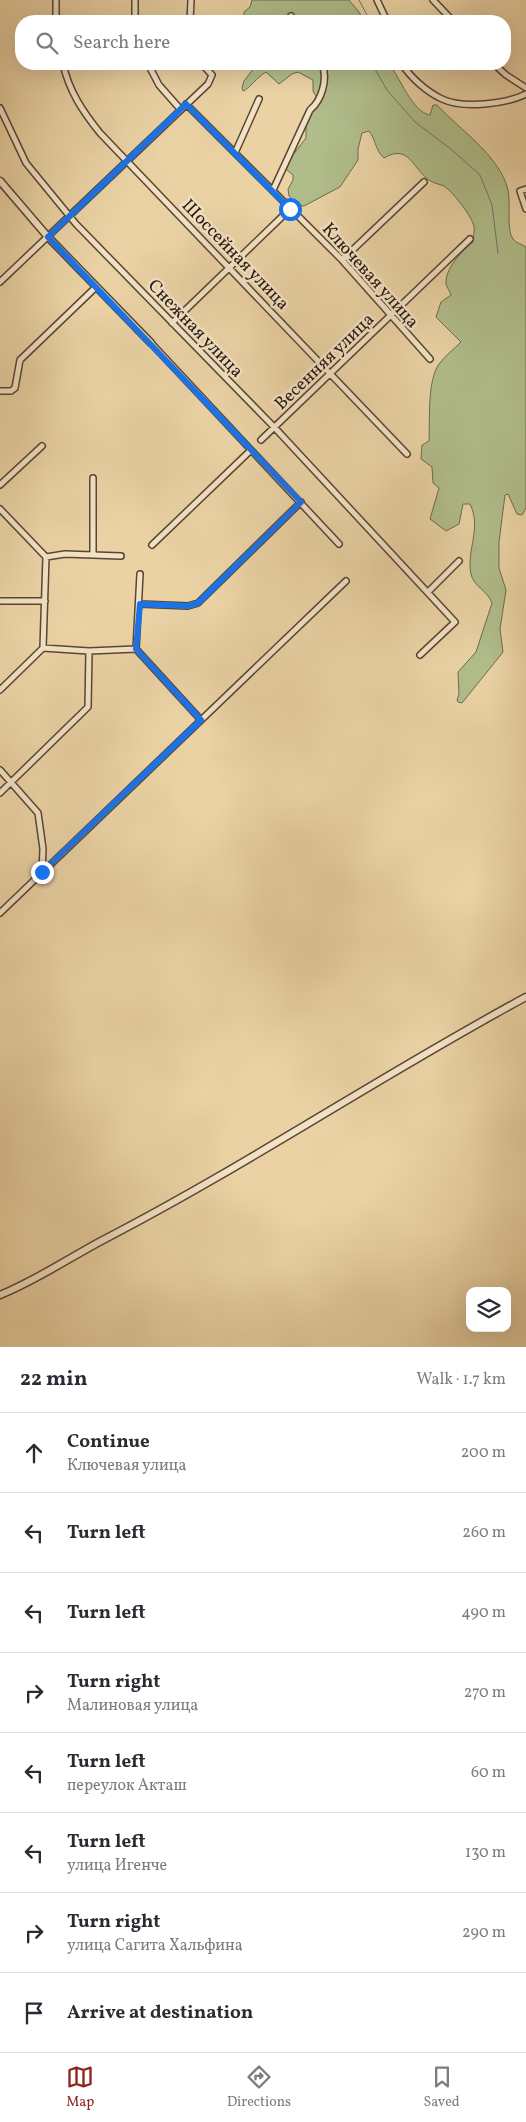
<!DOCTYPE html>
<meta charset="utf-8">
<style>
:root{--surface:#fff;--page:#f7f7f7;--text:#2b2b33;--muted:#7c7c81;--line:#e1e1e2;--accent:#8f2418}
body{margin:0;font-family:Vollkorn,serif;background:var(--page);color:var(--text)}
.controls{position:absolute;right:15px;bottom:15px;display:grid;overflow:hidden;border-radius:10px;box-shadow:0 5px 20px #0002}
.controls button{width:45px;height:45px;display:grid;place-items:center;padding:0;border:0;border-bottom:1px solid var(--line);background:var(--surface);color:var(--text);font:25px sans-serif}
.stop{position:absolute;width:15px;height:15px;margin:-11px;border:4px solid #1a73e8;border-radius:50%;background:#fff}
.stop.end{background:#1a73e8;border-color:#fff;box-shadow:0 1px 5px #0008}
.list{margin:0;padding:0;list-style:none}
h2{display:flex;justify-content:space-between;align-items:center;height:65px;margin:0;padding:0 20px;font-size:21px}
h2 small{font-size:16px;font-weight:400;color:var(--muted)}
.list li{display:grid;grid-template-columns:32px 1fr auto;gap:15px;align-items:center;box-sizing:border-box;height:80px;padding:0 20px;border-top:1px solid var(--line)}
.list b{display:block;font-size:19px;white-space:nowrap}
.list p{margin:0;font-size:16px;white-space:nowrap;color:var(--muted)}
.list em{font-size:16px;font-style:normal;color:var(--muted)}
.icon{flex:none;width:28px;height:28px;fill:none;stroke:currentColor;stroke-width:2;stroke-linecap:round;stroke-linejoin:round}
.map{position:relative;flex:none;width:526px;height:1347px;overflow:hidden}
.search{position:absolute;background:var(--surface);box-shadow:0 5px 20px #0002;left:15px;right:15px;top:15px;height:55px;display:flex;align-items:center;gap:12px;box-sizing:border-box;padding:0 18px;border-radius:20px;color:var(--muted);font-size:19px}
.sheet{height:705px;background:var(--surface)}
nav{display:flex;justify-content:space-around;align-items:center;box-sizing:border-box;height:70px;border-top:1px solid var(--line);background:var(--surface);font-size:14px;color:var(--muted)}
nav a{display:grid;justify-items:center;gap:2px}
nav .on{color:var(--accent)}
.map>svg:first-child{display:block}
</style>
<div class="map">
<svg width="526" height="1347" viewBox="0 0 526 1347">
<rect width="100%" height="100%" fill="#ead2a4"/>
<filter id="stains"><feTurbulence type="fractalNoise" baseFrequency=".004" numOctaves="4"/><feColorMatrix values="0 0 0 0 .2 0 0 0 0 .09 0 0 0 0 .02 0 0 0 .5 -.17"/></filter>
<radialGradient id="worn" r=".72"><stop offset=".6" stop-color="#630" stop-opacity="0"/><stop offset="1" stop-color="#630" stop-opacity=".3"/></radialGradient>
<!-- green -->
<path fill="#b0bd8b" stroke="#6d6a4d" d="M252,0h97l10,12 5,9h-120v-9l6,-5z
M257,64h132c11,13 23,48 41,51l3,-10h4c22,24 63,51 71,85 3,13 -2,40 5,49 3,4 8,5 13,8v261l-4,7 -5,-1 -9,-20 -3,1 -6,47v26l7,22 -6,39 3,23 -41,51 -4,-1 -1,-2 2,-6 -1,-22 18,-20 16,-49c-4,-12 -19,-17 -21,-29 -5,-24 11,-45 -1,-70h-7l-4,20 -13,7 -16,-12 9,-31 -6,-5 -1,-16 -11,-8 1,-14 7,-4c1,-21 -2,-60 10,-77 6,-8 15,-15 22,-22l-25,-25 5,-15 10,-7c-1,-3 -4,-8 -5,-11 -1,-16 16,-33 27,-42 0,-5 2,-12 1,-16 -3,-11 -21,-34 -30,-40 -5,-2 -11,-3 -15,-6 -16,-11 -20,-37 -45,-22 -9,-8 -8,-18 -15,-27l-7,2 -4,16v11l-18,27 -36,19 -6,-1 -9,-9 -1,-7 5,-9v-5l-7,-6 3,-9 17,-22v-12l10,-30 -3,-5v-11l-15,-8 -6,2 -13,10 -13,-12c-9,5 -17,17 -23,19l-1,-3 2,-7z"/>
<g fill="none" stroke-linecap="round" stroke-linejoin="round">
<!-- stream -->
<path stroke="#6c776b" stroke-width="1" d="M359,0l9,17v4
M372,64l15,26 28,32 36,27 29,26 12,30 6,48"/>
<defs>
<path id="minor" d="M56,0v21
M135,0v21
M377,0l10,21
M433,0l20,21
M291,16l3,5
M190,21l1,-21
M63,64c6,27 20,48 37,69l307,321
M148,64l11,21 22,25
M402,64c9,14 25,28 40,35 21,10 64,5 84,-5
M494,64l12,11 20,13
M186,104l156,156 88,99
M0,108l26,55 50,61 199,204 180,194 -35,33
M235,153l24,-54
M526,189l-6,2 6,18
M273,190l37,-80c12,-10 18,-31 12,-46
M342,260l82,-78
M0,282l208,-198 4,-9 -10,-11
M172,323l118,-114
M151,343l188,201
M0,391h11l4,-3 5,-28 76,-73
M261,440l209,-201
M0,485l42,-39
M0,509l46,48
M152,545l99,-95
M93,555v-77
M46,557l19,-3 56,2
M428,592l31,-31
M0,601h45
M140,604l48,2 10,-3 103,-101
M43,648l46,3 47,-2
M136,649l65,71
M136,649l4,-75
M0,690l43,-42 3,-91
M0,770l38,43 5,36 -1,23
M0,793l88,-86 1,-56
M0,913l346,-332"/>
<path id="tertiary" d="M0,181l48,56 103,106
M0,1295c37,-15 69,-37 103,-55 145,-75 280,-166 423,-243"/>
</defs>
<!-- minor casing -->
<use href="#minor" stroke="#5a4534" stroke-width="8"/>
<!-- tertiary casing -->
<use href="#tertiary" stroke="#5a4534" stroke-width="9"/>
<!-- minor -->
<use href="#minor" stroke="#f1e2c4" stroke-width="5"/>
<!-- tertiary -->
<use href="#tertiary" stroke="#f1e2c4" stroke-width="6"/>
</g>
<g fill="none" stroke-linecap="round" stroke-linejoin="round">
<!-- route -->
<path stroke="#1a73e8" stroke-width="6" d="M42,872l159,-152 -65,-71 4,-45 48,2 10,-3 103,-101 -253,-265 138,-133 104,105"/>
</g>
<g text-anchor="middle" stroke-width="5" stroke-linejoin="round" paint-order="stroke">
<!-- street labels -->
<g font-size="18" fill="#2a160f" stroke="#f1e2c4">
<text transform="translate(236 254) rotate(46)" y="6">Шоссейная улица</text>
<text transform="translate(371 275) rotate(48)" y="6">Ключевая улица</text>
<text transform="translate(196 328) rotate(46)" y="6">Снежная улица</text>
<text transform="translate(324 361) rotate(-44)" y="6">Весенняя улица</text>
</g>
</g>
<rect width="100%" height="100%" filter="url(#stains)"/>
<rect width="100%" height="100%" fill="url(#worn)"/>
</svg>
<div class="controls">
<button><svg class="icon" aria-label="layers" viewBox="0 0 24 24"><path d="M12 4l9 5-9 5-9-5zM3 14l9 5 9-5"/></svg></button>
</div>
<div class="stop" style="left:290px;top:209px"></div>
<div class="stop end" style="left:42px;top:872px"></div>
<div class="search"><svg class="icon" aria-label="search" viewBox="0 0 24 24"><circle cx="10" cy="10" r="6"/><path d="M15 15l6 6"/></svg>Search here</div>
</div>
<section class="sheet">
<h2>22 min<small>Walk · 1.7 km</small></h2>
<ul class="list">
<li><svg class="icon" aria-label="ahead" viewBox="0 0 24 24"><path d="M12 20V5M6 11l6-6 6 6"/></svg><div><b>Continue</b><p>Ключевая улица</p></div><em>200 m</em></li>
<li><svg class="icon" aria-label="left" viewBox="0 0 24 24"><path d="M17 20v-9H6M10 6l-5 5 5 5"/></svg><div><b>Turn left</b></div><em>260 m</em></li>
<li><svg class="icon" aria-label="left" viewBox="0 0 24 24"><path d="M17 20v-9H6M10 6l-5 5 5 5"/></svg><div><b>Turn left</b></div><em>490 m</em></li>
<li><svg class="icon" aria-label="right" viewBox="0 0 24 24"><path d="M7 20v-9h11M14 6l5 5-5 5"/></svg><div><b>Turn right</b><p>Малиновая улица</p></div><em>270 m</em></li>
<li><svg class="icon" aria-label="left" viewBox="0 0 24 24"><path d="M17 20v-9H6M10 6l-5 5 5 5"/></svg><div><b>Turn left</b><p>переулок Акташ</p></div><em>60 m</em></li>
<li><svg class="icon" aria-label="left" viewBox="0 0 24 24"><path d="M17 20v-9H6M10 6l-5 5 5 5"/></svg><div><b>Turn left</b><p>улица Игенче</p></div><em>130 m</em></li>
<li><svg class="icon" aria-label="right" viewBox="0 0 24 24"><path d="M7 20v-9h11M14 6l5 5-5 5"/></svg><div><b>Turn right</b><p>улица Сагита Хальфина</p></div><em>290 m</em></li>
<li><svg class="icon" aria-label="arrive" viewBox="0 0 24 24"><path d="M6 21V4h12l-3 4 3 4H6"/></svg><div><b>Arrive at destination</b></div></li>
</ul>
</section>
<nav>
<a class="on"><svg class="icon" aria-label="map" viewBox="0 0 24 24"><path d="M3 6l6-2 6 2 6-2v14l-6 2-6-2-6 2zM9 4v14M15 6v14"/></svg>Map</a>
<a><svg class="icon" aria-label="directions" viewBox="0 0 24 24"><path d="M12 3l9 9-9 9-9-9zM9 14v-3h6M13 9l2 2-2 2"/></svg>Directions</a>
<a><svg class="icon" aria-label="saved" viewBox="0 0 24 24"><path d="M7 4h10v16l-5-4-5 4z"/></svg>Saved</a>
</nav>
